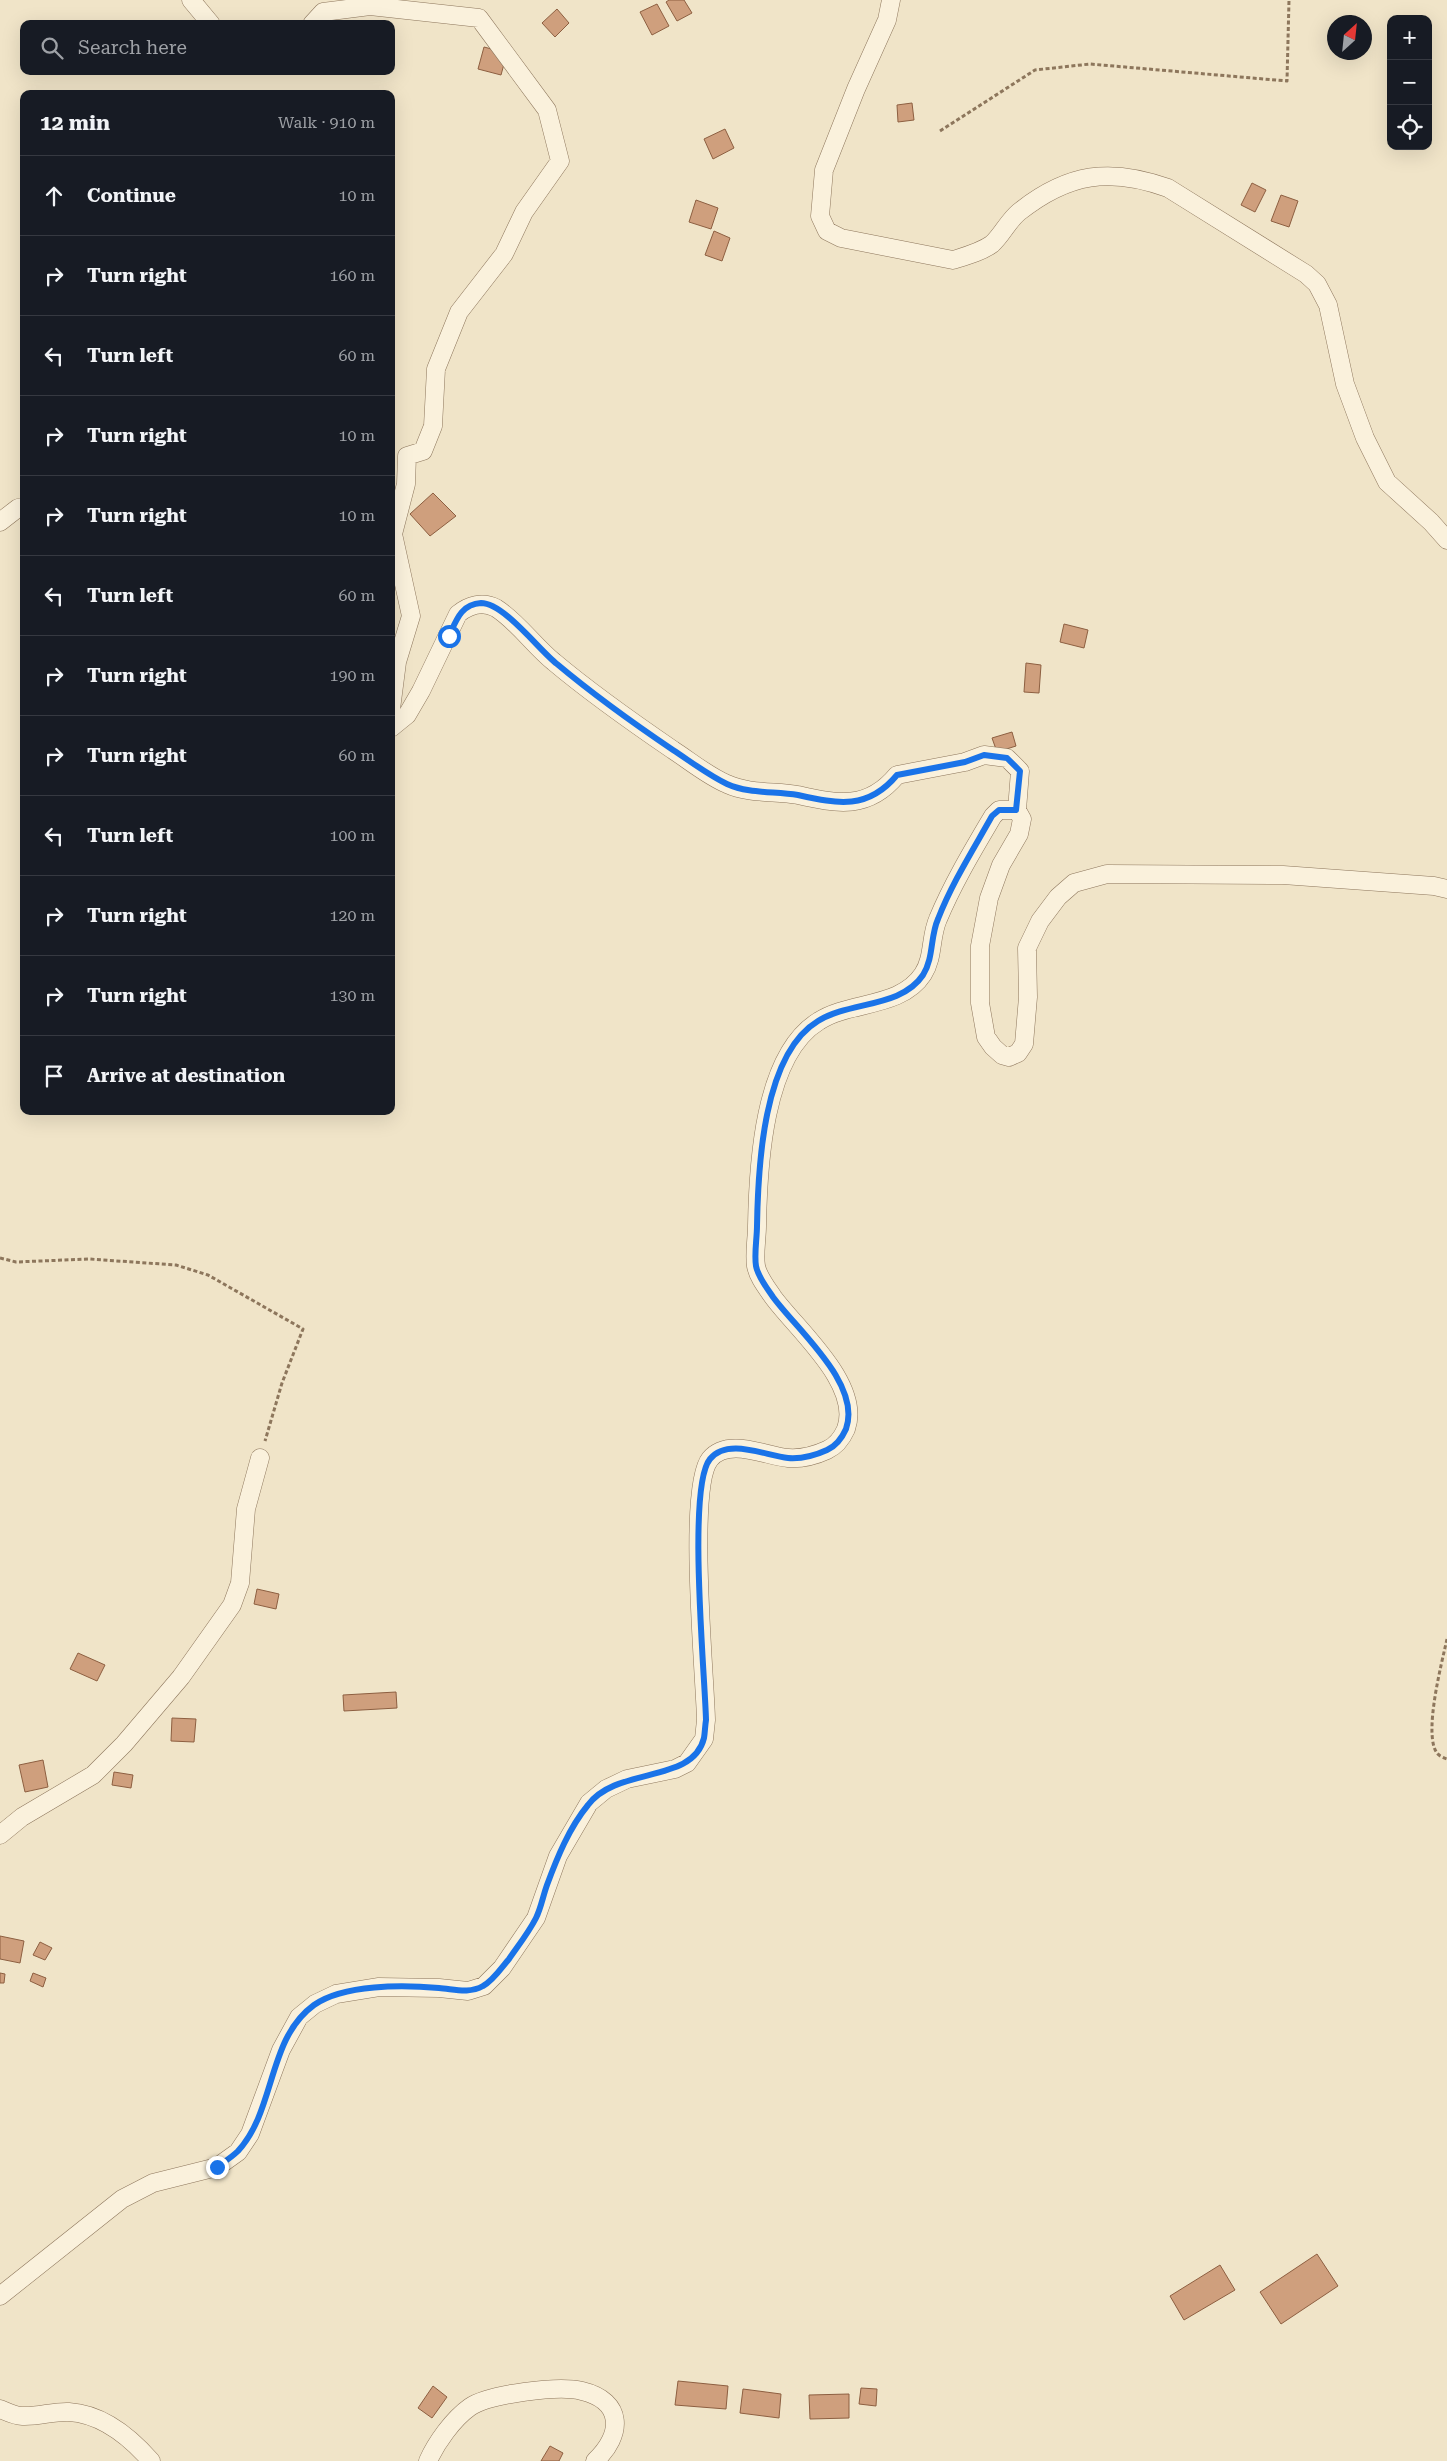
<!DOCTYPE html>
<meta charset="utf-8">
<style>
:root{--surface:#171b24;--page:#242831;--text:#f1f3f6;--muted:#9ea1a6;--line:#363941}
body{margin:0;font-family:"Roboto Serif",serif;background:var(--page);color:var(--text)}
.controls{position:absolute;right:15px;top:15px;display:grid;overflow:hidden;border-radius:10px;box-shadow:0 5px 20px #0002}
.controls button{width:45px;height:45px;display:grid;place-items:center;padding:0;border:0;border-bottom:1px solid var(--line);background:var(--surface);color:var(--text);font:25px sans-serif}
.compass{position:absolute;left:1327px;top:15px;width:45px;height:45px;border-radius:50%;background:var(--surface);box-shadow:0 5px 20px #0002;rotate:27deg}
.stop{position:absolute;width:15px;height:15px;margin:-11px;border:4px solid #1a73e8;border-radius:50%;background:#fff}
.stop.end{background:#1a73e8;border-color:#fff;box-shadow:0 1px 5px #0008}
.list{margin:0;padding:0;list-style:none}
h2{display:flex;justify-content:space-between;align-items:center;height:65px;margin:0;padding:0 20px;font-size:21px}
h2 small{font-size:16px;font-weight:400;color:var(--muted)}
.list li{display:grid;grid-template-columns:32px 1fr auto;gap:15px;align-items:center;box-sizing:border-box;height:80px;padding:0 20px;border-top:1px solid var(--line)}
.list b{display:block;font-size:19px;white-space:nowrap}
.list em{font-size:16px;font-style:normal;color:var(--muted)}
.icon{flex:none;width:28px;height:28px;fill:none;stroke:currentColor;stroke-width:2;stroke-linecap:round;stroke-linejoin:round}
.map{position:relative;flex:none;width:1447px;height:2461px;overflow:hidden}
.search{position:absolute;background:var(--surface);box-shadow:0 5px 20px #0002;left:20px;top:20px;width:375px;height:55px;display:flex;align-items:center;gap:12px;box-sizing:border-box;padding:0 18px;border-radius:10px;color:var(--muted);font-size:19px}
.panel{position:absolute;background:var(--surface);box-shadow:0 5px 20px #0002;left:20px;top:90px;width:375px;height:1025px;border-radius:10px}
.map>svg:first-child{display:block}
</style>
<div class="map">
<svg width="1447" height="2461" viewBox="0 0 1447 2461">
<rect width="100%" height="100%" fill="#f0e4c8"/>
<!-- building -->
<path fill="#cf9f7d" stroke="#8d5f41" d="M669,0h15l8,13 -15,8 -11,-19z
M657,4l12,22 -17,9 -12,-23z
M557,9l12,14 -14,14 -13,-14z
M484,47l23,6 -6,22 -23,-6z
M912,103l2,17 -16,2 -1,-17z
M725,129l9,19 -21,11 -9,-20z
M1252,183l14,7 -11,22 -14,-7z
M1281,195l17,6 -9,26 -18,-6z
M696,200l22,8 -7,21 -22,-7z
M714,231l16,7 -8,23 -17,-6z
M433,493l23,23 -26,20 -20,-22z
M1064,624l24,6 -4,18 -24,-6z
M1026,663l15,2 -2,28 -15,-1z
M1012,732l4,14 -19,6 -5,-14z
M257,1589l22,5 -3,15 -22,-5z
M78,1653l27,12 -8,16 -27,-12z
M396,1692l1,16 -53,3 -1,-16z
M172,1718l24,1 -2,23 -23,-1z
M43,1760l5,27 -23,5 -6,-27z
M114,1772l19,3 -2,13 -19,-3z
M0,1936l24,5 -4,22 -20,-4z
M40,1942l12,6 -7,12 -12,-5z
M0,1973l5,1 -1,9h-4z
M33,1973l13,5 -3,9 -13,-6z
M1317,2254l21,32 -57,38 -21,-32z
M1220,2265l15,25 -51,30 -14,-24z
M678,2381l50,5 -2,23 -51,-4z
M433,2386l14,11 -15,21 -14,-10z
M861,2388l16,1 -1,17 -17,-2z
M743,2389l38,5 -2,24 -39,-5z
M849,2394v24l-39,1 -1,-24z
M550,2446l13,7 -4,8h-18z"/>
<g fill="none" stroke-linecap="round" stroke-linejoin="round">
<defs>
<path id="minor" d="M191,0l20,24
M891,0l-4,20 -31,69 -32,81 -4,46 7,15 14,7 112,22c13,-4 28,-8 39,-16 10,-9 16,-23 27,-32 49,-39 91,-45 149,-24l138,86 11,10 11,21 17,79 20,54 22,44 44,40 16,18
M312,24l11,-12 47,-6 109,12 68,92 13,51 -36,51 -20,42 -45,58 -23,57 -3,57 -10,25 -16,5 -1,28 -13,50 18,82 -14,46 -6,47
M0,522l18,-14 6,-1
M391,728l16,-13 14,-24 37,-77c11,-9 25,-13 38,-6 22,14 38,38 58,54 38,32 78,60 119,88 17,11 35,26 54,34 22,10 48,7 71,11 40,9 70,15 99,-20l68,-13 19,-7 23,3 13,13 -3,39
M0,1835l22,-18 71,-42 31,-31 57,-67 51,-72 8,-22 6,-74 14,-51
M0,2296l122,-97 31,-16 64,-16 21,-15 12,-18 31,-84 18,-33 16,-13 21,-10 43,-7 60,1 29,3 16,-5 18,-18 34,-50 22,-62 31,-53 17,-14 21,-10 48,-10 12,-6 17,-24 2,-19c-1,-45 -19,-233 4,-261 18,-22 56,-3 78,-1 14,1 26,-2 39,-8 9,-4 15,-12 19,-21 16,-45 -49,-99 -73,-132 -6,-9 -15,-20 -17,-31 -2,-12 1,-28 1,-40 1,-59 6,-171 62,-205 31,-20 82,-13 104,-47 11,-17 7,-37 15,-55 15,-36 35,-69 55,-103l6,-6h18l5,9 -3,15 -18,31 -12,33 -9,48v57l6,34 7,10 9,8 7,2 9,-4 6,-9 4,-47 -1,-49 13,-27 18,-24 16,-14 33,-9 176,1 151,11 13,3
M0,2409c7,3 15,7 22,7 16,1 32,-5 47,-4 33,2 61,25 82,49
M428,2461c8,-18 25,-42 42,-54 19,-13 89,-22 112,-16 42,10 41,44 13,70"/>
</defs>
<!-- minor casing -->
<use href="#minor" stroke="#8d765c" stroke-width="19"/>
<!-- path -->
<path stroke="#8d765c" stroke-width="3" stroke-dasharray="4 2.5" stroke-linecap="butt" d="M940,131l95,-61 55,-6 197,17 2,-81
M0,1258l16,4 73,-3 87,6 32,10 95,54 -21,54 -17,58
M1447,1639c-5,23 -24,95 -10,114 2,3 7,5 10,6"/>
<!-- minor -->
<use href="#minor" stroke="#faf1dc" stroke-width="18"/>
</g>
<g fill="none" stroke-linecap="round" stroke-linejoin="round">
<!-- route -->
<path stroke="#1a73e8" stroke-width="6" d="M217,2167c7,-5 15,-10 21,-16 38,-41 29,-112 76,-146 30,-21 89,-20 125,-17 15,1 30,6 44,-2 10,-5 19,-19 26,-27 9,-13 20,-27 27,-41 5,-10 7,-22 11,-33 10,-27 22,-57 41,-80 29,-39 105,-21 116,-67 1,-6 1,-12 2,-18 -1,-45 -19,-233 4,-261 18,-22 56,-3 78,-1 14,1 26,-2 39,-8 9,-4 15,-12 19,-21 16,-45 -49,-99 -73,-132 -6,-9 -15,-20 -17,-31 -2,-12 1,-28 1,-40 1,-59 6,-172 61,-205 32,-20 83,-13 105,-46 11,-18 7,-38 15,-56 14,-36 35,-69 54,-103l7,-6h17l4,-39 -13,-13 -23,-3 -19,7 -68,13c-29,35 -59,29 -99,20 -24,-4 -49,-1 -71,-11 -19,-9 -37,-23 -54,-34 -40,-27 -79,-55 -116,-86 -18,-14 -53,-61 -76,-61 -20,1 -25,18 -32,33"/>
</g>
</svg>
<div class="controls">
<button>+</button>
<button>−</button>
<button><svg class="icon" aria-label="locate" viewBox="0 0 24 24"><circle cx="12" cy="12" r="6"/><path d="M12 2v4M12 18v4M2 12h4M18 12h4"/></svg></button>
</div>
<svg class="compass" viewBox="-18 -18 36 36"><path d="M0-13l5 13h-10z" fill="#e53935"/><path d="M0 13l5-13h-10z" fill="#9ea1a6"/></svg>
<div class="stop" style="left:449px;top:636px"></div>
<div class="stop end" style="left:217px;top:2167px"></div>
<div class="search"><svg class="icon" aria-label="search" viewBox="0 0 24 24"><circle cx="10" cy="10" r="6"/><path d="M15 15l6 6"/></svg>Search here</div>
<section class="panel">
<h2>12 min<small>Walk · 910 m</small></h2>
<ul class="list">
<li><svg class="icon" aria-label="ahead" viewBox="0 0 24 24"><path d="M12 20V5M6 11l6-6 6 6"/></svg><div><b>Continue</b></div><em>10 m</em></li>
<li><svg class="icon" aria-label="right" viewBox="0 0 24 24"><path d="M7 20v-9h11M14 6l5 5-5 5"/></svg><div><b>Turn right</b></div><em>160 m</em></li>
<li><svg class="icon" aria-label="left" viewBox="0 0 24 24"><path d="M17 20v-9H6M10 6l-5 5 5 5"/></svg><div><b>Turn left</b></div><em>60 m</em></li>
<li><svg class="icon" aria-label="right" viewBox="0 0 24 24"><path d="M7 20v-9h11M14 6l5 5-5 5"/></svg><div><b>Turn right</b></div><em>10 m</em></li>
<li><svg class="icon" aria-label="right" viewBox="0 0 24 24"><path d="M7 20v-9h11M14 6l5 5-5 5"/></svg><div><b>Turn right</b></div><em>10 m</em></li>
<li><svg class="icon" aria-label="left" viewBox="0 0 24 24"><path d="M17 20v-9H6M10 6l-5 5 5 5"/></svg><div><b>Turn left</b></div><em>60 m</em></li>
<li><svg class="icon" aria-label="right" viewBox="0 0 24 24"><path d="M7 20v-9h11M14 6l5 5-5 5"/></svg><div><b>Turn right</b></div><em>190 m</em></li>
<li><svg class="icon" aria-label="right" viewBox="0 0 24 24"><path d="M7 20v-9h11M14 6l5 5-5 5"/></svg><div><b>Turn right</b></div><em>60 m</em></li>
<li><svg class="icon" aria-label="left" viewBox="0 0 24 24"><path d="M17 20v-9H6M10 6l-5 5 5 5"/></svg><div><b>Turn left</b></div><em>100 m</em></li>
<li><svg class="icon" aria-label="right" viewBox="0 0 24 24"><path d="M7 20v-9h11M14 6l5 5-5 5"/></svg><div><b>Turn right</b></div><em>120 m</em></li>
<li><svg class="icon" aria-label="right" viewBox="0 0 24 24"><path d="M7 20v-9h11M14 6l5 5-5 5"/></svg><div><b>Turn right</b></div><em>130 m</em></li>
<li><svg class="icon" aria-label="arrive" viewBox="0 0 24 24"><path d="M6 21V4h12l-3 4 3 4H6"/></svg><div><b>Arrive at destination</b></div></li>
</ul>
</section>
</div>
